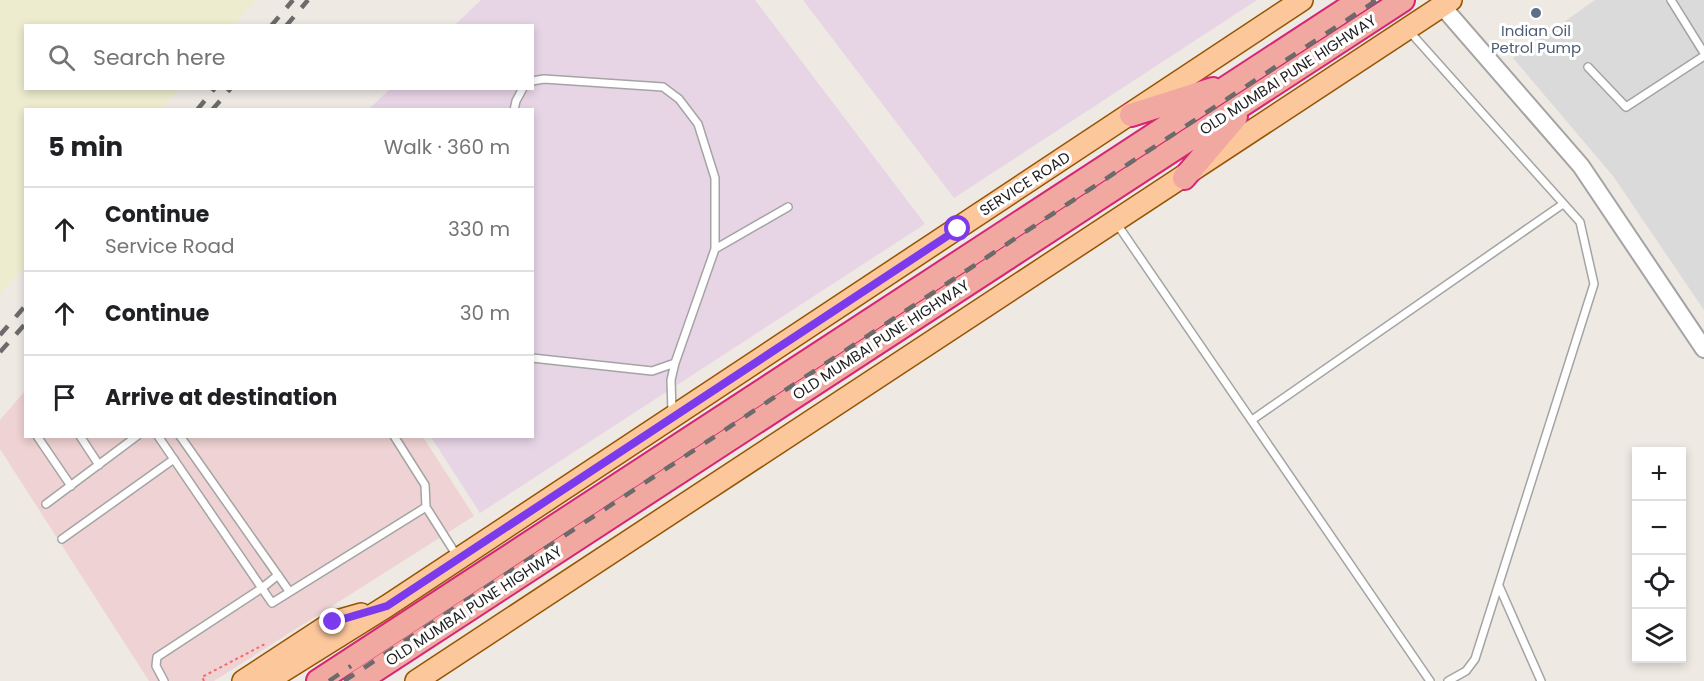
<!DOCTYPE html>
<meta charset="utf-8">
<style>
:root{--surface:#fff;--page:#f2f2f2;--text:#202124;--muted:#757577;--line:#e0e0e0}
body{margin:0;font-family:Poppins,sans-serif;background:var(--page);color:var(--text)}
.controls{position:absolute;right:18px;bottom:18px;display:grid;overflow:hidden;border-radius:0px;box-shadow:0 3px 9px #0003}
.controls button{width:54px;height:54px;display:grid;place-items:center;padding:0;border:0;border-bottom:2px solid var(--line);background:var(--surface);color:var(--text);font:30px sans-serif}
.stop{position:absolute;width:18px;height:18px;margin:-14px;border:4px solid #7c3aed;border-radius:50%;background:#fff}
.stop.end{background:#7c3aed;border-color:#fff;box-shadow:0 2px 6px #0008}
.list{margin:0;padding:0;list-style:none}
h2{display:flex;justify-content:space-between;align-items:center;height:78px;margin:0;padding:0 24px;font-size:26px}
h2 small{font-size:20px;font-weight:400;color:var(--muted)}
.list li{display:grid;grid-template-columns:39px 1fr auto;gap:18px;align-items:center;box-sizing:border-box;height:84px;padding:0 24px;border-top:2px solid var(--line)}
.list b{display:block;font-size:22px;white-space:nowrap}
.list p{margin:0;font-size:20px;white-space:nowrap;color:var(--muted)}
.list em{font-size:20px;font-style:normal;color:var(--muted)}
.icon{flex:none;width:33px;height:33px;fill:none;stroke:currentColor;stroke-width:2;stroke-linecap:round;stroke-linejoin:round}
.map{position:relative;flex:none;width:1704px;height:681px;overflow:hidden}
.search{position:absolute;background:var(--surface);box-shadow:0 3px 9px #0003;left:24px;top:24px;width:510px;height:66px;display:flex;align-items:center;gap:15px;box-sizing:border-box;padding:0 21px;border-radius:0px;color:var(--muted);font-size:22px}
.panel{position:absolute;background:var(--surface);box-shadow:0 3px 9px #0003;left:24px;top:108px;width:510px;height:330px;border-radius:0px}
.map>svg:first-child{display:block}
</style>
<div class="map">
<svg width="1704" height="681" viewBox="0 0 1704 681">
<rect width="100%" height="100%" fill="#eee9e3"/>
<!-- residential -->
<path fill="#dbdada" d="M1595,0h109v310l-91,-134 -100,-118z"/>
<!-- commercial -->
<path fill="#efd2d3" d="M25,391l1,45 397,1 51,79 -260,165h-65l-149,-232v-29z"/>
<!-- industrial -->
<path fill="#e7d5e6" d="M481,0h274l170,224 -445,289 -49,-76 101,-1v-326h-164l22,-21 142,-1v-62l-77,-1z
M803,0h454l-303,198z"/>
<!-- farmland -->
<path fill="#edecce" d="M0,0h255l-22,25 -207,1v62l153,1 -19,20 -134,1 -1,155 -25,30z"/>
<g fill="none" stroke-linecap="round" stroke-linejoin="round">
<defs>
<path id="service" d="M1671,0l33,53
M1410,32l170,190 14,62 -119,375 -9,12 -18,10
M1588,67l38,40 78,-51
M532,81l12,-2 119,8 16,12 19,25 17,54v71l-40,114 -4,17 1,32
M514,110l2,-9 7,-13
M1117,224l313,457
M715,249l73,-42
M532,358l120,13 23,-8
M1252,420l311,-216
M37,436l34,50
M80,436l19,29
M158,436l114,167 154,-96
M180,436l109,155
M394,436l31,49 1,22 31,49
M46,504l91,-68
M62,539l112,-80
M1499,586l42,95
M164,681l-8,-15 1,-9 105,-69 16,-13"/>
<path id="tertiary" d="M1442,6l139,160 123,183"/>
<path id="primary" d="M243,681l90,-59 28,-8
M267,681l120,-75 915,-606
M416,681l1035,-681"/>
<path id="trunk" d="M1131,115l82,-26
M1184,178l52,-61
M318,681l1042,-681
M359,681l1044,-681"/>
</defs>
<!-- service casing -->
<use href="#service" stroke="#a4a4a4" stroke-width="10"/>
<!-- tertiary casing -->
<use href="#tertiary" stroke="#a4a4a4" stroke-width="20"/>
<!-- primary casing -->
<use href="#primary" stroke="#955401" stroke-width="24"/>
<!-- trunk casing -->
<use href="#trunk" stroke="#d72475" stroke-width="26"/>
<!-- path -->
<path stroke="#f96969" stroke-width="2" stroke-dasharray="3 3" stroke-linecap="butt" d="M204,681l-2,-4 63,-33 1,2"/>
<!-- service -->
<use href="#service" stroke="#fff" stroke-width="7"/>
<!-- tertiary -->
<use href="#tertiary" stroke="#fff" stroke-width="16"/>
<!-- primary -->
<use href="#primary" stroke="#fbc79b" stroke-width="21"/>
<!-- trunk -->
<use href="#trunk" stroke="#f0a8a0" stroke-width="22"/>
<!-- rail -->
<path stroke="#6b6b6b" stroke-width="4.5" stroke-dasharray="12 12" stroke-linecap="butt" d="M271,26l22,-26
M286,26l22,-26
M197,110l18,-22
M212,110l19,-22
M0,335l26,-30
M0,352l26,-29
M329,681l22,-15
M344,681l1033,-681"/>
</g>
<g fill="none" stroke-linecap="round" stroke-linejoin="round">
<!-- route -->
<path stroke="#7c3aed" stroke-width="8" d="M333,622l54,-16 571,-377"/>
</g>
<!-- markers -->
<circle fill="#5c6f8a" stroke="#fff" stroke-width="2" cx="1536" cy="13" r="6"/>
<g text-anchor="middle" stroke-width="6" stroke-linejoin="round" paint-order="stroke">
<!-- service labels -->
<g font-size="15" fill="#4e5e75" stroke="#fff">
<text x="1536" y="36">Indian Oil<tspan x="1536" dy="17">Petrol Pump</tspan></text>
</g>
<!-- street labels -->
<g font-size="15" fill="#1d1d1d" stroke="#fff">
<text transform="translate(1288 75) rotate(-33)" y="5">OLD MUMBAI PUNE HIGHWAY</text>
<text transform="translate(1025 184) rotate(-33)" y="5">SERVICE ROAD</text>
<text transform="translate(881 340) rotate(-33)" y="5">OLD MUMBAI PUNE HIGHWAY</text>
<text transform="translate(474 606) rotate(-33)" y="5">OLD MUMBAI PUNE HIGHWAY</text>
</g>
</g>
</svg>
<div class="controls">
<button>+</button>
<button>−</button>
<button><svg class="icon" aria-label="locate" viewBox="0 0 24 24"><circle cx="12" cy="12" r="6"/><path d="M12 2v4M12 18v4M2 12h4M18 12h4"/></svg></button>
<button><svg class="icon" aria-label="layers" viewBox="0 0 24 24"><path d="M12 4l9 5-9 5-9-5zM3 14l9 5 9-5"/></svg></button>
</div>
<div class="stop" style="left:958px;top:229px"></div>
<div class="stop end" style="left:333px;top:622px"></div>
<div class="search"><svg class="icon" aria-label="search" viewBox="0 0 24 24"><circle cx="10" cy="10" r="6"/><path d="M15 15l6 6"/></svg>Search here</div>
<section class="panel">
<h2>5 min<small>Walk · 360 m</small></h2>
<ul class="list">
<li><svg class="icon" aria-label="ahead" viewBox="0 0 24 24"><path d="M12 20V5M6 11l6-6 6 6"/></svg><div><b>Continue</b><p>Service Road</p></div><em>330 m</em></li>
<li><svg class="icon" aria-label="ahead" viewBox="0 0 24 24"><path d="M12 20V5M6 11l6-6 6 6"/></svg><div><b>Continue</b></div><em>30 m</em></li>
<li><svg class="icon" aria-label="arrive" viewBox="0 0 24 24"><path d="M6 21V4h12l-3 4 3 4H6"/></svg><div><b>Arrive at destination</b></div></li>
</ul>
</section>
</div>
